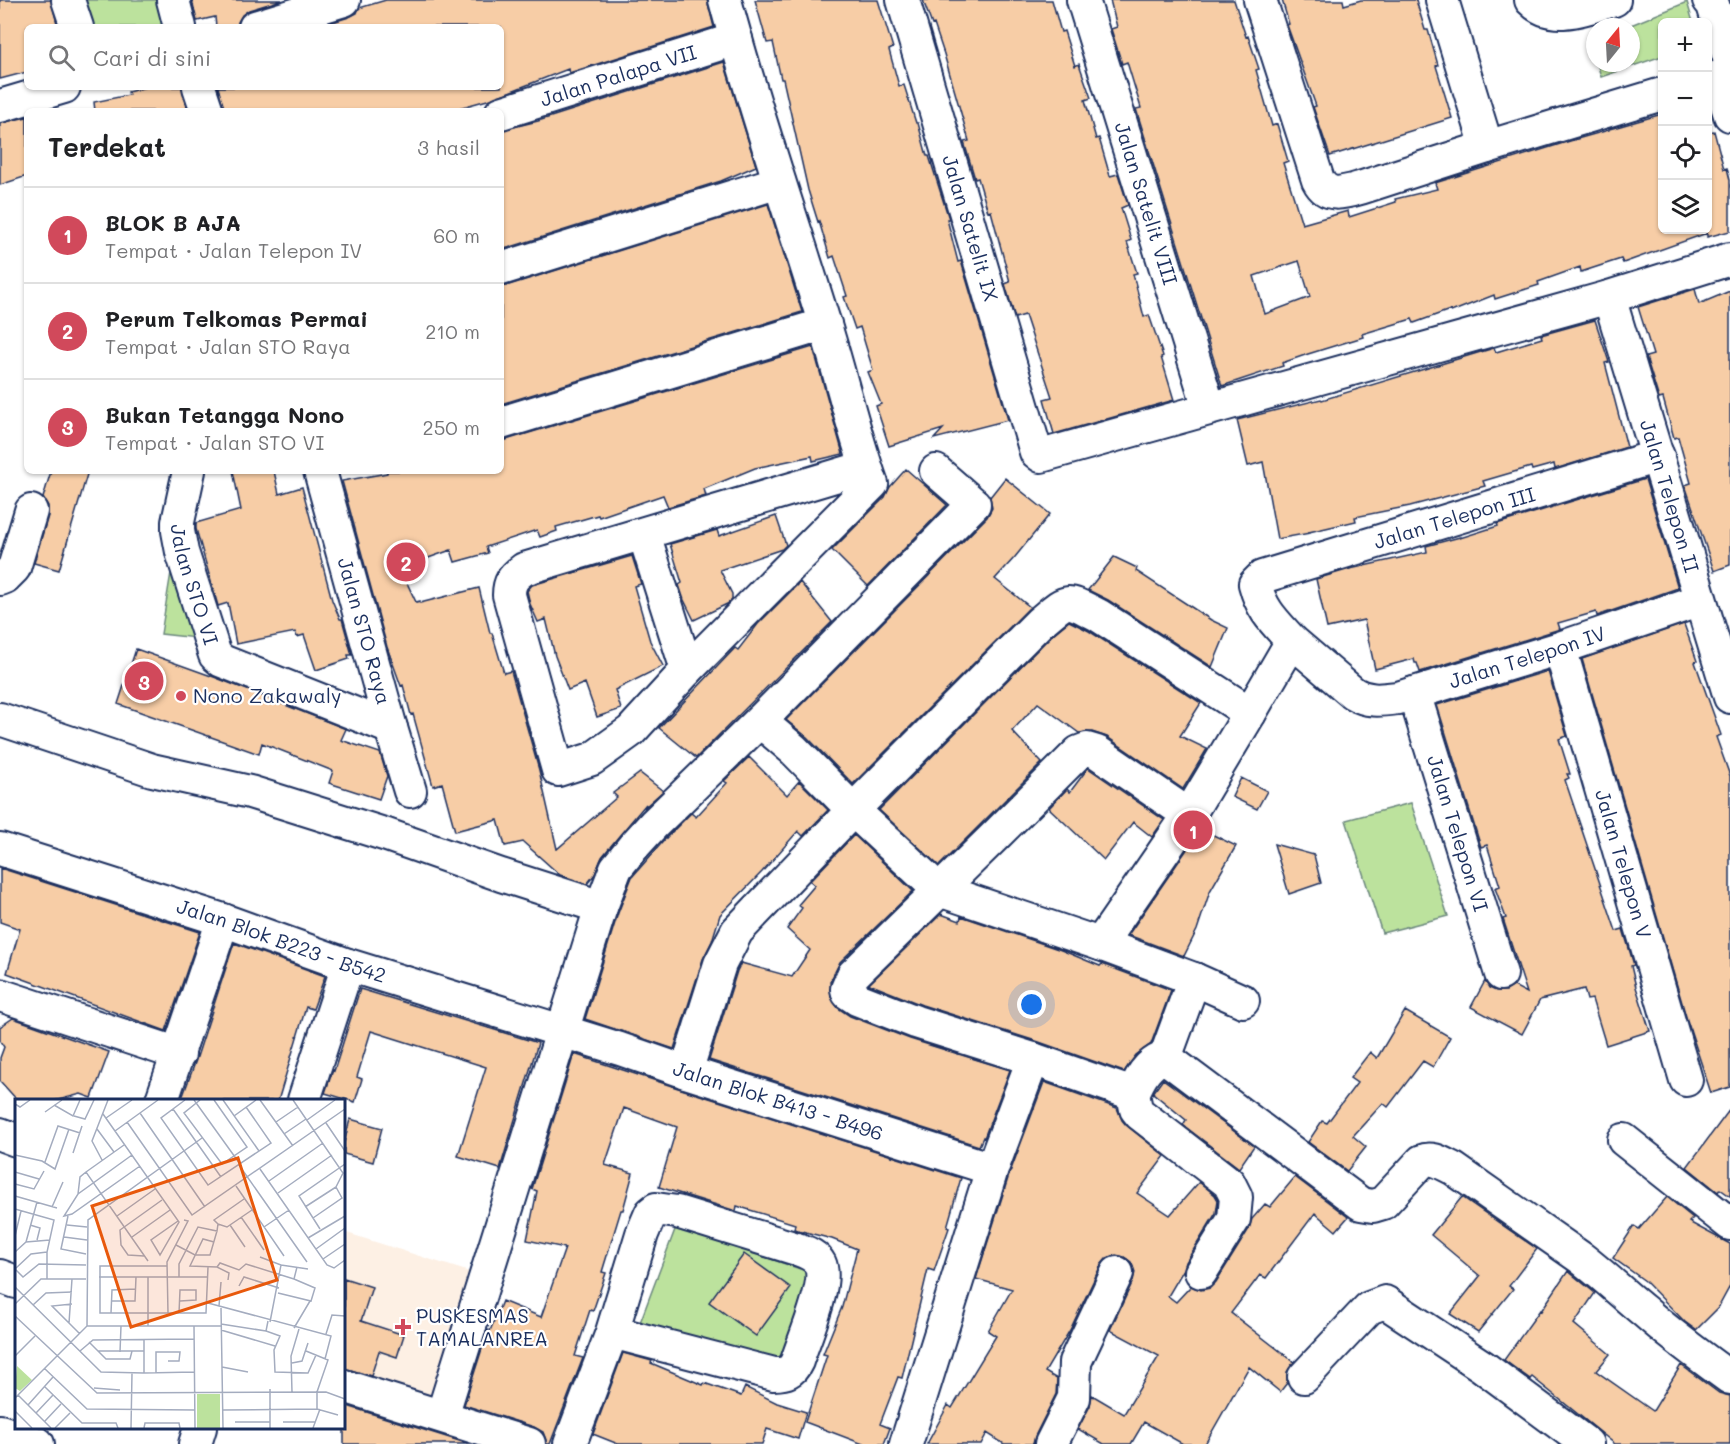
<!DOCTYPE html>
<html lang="id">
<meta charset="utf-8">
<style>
:root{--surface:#fff;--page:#f6f6f6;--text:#202124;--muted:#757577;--line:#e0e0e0;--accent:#d1495b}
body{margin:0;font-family:Mali,sans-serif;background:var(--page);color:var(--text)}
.controls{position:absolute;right:18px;top:18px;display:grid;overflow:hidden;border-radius:9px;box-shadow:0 2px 4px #0004}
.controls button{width:54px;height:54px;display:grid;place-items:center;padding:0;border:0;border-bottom:2px solid var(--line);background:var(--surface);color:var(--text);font:30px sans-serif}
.compass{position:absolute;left:1586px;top:18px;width:54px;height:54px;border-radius:50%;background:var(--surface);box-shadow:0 2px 4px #0004;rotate:18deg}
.you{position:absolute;left:1032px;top:1005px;width:21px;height:21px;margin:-15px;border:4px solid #fff;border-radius:50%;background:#1a73e8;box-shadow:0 0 0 9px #1a73e833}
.badge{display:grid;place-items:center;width:39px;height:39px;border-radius:50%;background:var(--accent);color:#fff;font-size:20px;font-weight:700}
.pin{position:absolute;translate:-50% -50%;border:3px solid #fff;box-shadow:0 2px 6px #0006}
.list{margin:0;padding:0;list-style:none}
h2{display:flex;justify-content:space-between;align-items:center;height:78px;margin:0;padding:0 24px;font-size:26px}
h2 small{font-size:20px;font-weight:400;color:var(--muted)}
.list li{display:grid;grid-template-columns:39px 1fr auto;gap:18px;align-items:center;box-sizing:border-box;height:96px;padding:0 24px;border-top:2px solid var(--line)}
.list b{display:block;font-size:22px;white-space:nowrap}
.list p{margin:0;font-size:20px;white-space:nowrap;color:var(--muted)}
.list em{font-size:20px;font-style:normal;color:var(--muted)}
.icon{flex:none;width:33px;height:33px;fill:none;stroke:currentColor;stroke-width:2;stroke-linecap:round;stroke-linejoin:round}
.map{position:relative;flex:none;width:1730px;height:1444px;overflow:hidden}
.search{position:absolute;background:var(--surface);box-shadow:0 2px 4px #0004;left:24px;top:24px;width:480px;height:66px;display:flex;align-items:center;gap:15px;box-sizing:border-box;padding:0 21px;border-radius:9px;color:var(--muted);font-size:22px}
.panel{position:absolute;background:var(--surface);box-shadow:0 2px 4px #0004;left:24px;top:108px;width:480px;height:366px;border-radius:9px}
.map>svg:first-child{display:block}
</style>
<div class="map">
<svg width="1730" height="1444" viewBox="0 0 1730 1444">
<rect width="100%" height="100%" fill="#fff"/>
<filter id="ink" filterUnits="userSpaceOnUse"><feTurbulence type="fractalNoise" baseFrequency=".0167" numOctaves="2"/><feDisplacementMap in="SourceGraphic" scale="12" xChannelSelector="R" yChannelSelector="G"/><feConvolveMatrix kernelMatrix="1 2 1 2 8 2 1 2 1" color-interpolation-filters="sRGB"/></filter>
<g filter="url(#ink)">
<!-- built -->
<path fill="#fdf0e4" d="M344,1232l135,43 -42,132 -93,-28z"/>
<!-- green -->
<path fill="#bce29d" stroke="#6c887e" stroke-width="1.5" d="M76,0h90l9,27h-90z
M1687,2l6,20h-31v34l-61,21 -4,-14h34v-36h-5z
M174,554l22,84 -35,-4z
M1411,803l37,113 -66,17 -36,-113z
M676,1227l139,47 -33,95 -144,-41z"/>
<!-- building -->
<path fill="#f7cda6" stroke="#1b2f5e" stroke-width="1.5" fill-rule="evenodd" d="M0,0h51l7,27h-31v45l-27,7z
M192,0h90l-33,10 -7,5 -4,7v5h-22l-1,-10 -18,4z
M386,0h321l7,27 -145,46 -1,-4 -77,30 -43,12h-224l-6,-24h283v-60h-184l32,-10 8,-4 2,-5z
M755,0h123l15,48 -4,2 10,36 5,-1 12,38h2l9,33h2l20,63h-2l11,43 3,-1 47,159 -74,19 9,-10 -54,17 -13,-40 5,-2 -13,-32 5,-2 -13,-43 -5,2 -11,-32 3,-1 -13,-40 -4,2 -11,-37 -1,1 -10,-32 -25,-111h-2l-8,-37 -6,1z
M923,0h129l9,32 3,-1 11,35 4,-2 12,34 -6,2 11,39 3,-1 11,38 8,-2 10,31 -7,3 10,32 -4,2 10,31 -4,1 11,43 5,-2 14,41 -2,1 13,43 -120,34 -10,-35 8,-2 -27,-82 -10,3 -10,-34 5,-2 -19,-71 -3,1 -10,-34 -3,1 -11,-37 5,-1 -25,-87 -10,-30 -2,1z
M1110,0h124l12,37 2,-1 11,33 -3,1 16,56 5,-2 11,37 -5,2 19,61 46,-13 1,6 47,-15 -1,-3 42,-10 -2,-6 135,-42 39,-11v-1l8,-2 45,-13v116h45v-98l7,-1 10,38 3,-1 3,12v51l-23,6v-4l-84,30 -2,-4 -40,13 -1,-5 -42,15 1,3 -44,14 -1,-4 -43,17 -1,-2 -36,13 -2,-4 -50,15 1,3 -55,17 -26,9 1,3 -61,20 -86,-277 5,-1 -14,-46 -5,2 -11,-35 6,-2zM1299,261l11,36 -45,17 -11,-38z
M1282,0h61l1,5 17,-5h55l9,30h3l10,35 -2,1 16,52 -122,38 -17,-49 3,-1 -29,-81 2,-1z
M724,62l32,104 -35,15 -220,69v-120l37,-9z
M146,87h36l6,24h-93l-1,-9 35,-7 -1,-3z
M27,117v59l-27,9v-62z
M768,204l34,108 -301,92v-118h5z
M1695,289l4,15 31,-13v274l-16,6 -29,-86 6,-2 -13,-46 -4,1 -11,-40 -4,1 -13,-42 7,-2 -15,-48z
M1595,320l14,42 -4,1 22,84 -72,22 -1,-5 -22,6 -1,-3 -48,14 2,5 -75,20 -55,11 1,4 -47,11 1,1 -33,6 -14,-77 -15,4 -11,-46 84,-21 1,1 172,-52 2,4 46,-14 -1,-3z
M813,347l30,107 -30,7 -1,-5 -57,12 -51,21 2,7 -38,11 -5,-12 -64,22 -1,-2 -42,12 1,4 -17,6 -3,-7 -51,17 2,6 -33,9 -4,-12 -51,18 16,34 4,-1v2l59,-15 11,45h2l12,40 7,-2 28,99 18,79 60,-52 -4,-4 27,-20 23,18 -18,16 1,-3 -27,32 -17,21 -7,17 -8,10 -27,-9 -37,-33 -18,4 -7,-26 -43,11 -13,-48 -9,3 -20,-72 -2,1 -8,-30 -2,1 -14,-39 -45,-166 45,-8v-2h114v-31h5z
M906,469l41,36 -79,81 -36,-36 53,-53 5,-10z
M51,471h37l-29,99 -25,-7 14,-47v-10l-5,-8z
M233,471h41l5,23 23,-7 30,113 8,19h2l10,36h-4l1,4 -33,11 -12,-35 -7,2 -2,-5 -59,12 -8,-41 -10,3 -22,-77v-6l45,-13z
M1005,478l45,36 -35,43 -20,22 35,28 -177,177 -46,-47 -21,-17 201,-203 5,-9 -2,-11z
M1645,479l33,109 -81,28 -1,-4 -38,11 2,6 -140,43 -3,-9h-2l-1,-4 -39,10 -11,-49 -37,8 -11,-49 34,-10 77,-17 -1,-6 34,-9v1l38,-12 -1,-2z
M776,516l10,29 -4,4 -62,21 12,24v6l-5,4 -33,16 -10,-20 -5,-15 3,-2 -12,-39 47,-14 2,6z
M632,556l9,28 -7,2 16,55 13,25 -48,24 6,19 -24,8 -12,-34 -17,7 -13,-34 -9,-37 -8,3 -8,-18 -3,-13 5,-6z
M1114,557l23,11 -1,3 75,49 17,8 -16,39 -104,-67 -20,-10z
M800,582l32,40 -136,136 -37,-30 76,-80 3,2 20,-26z
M1069,621l20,10 112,72 -21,33 27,13 -24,40 -76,-52 -15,-5 -13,1 -41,-30 -26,28 30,32 -103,103 -60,-56 173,-175z
M1684,624l13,37 -2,1 26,73 -5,2 14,39v311l-19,6 -24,-73 -105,-361z
M136,649l78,28 132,52 -5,11 39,13 7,23 -8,23 -50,-16 4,-12 -71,-28 -3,11 -141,-50z
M1548,671l19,65 -8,3 11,35h-3l2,4 -4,2 51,151 7,-2 11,36 -3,1 5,21 14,44 -44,14 -14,-46 -5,1 -3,-11 -44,11 -18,34 -51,-27 14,-26 4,7 7,3h10l8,-5 13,7 -24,-74 3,-1 -11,-30 5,-2 -13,-41 -6,2 -1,-3 -43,-139z
M749,757l38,38 12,-14 29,29 -25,26 -5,-5 -36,41 -42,43 -8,26 -9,18 -29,90 -89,-30 33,-106 14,-36 35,-40 24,-24 5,4 31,-34 -3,-2z
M1088,768l76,52 -12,17 -19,-15 -29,38 -55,-52 18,-19 3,3z
M1241,778l26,13 -10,18 -25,-12z
M1201,829l35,17 -26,45 -13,39 -13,26 -56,-21z
M854,835l59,56 -73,71 -10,20 1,15 7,11 12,8 60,23 100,31 -26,68 -1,-1 -4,9 -270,-86 28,-89 4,-8 51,14 18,-27 -23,-21 15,-21 -4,-3 17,-20 -5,-4z
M1274,844l40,11 7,28 -32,11z
M0,868l200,64 -34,99 -159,-58 13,-44 -20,-7z
M941,914l19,7 1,-5 100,34 39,16 2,-2 69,26 -20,54 -15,11 -12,17 -85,-30 -117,-37 -53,-21z
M234,943l91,33 -12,33 -7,-2 -28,94h-97l15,-41z
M360,989l178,54 -38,126 -42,-13 28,-89 -115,-36 -14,46 5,2 -7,23 -30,-9 8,-23 1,1z
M1405,1011l45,26 -17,30 -10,-6 -35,46 -5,-4 -30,33 13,11 -19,24 -39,-29 14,-21 5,2 30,-40 -7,-5 20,-26 7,6z
M13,1018l96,34 -17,46 -11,-4 -27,7h-36l-18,-20v-23l4,-11 -4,-6v-14z
M574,1054l107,35 280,89 -14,49 2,1 -15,43 -6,-2 -26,109 -4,-1 -18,47 10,4 -6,16h-21l-58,-22 22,-67 -4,-1 19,-47 15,-58 -25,-10 -38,-10 1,-5 -58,-18 -1,5 -77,-24 18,-60 -53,-19 -19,57 28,8 -10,37h-2l-19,62 4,1 -13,38 -3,-1 -15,46 8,2 -33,86h-4v-4l-3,-8 -9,-5 -70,-22 24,-75 2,1 12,-30 39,16 24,-69 -38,-8 10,-49 -5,-2z
M1163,1079l91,67 -15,22 -56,-43 3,-5 -33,-27z
M1044,1082l73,26 5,12 4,5 39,31 -28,37 33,22 29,-33 16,13 3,5 -2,13 -30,49 -2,7 -16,27 8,6 15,-16 10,4 9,-2 6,-6 33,-53 3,-10 13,-15 5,3 25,-30 53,40 -12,14 -21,-18 -49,65 -6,-3 -29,38 63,49 -7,10v11l-7,9 -31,-25 -44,77h-22l-39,-22 -13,22h-27l-26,-15 12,-23 2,-11 32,19 35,-58 -49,-26 23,-49 2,-9 -4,-10 -7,-5 -8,-2 -9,3 -6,7 -31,65 -25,42 12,7 -1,15 -21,42 -2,8h-29l-17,-11 -6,11h-54l21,-39 4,3 44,-72 -8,-5 24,-42 -36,-10 33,-104z
M1730,1109v87l-10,-7 -2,3 -31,-25z
M350,1119l32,9 -9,34 -29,-8v-11z
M1462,1197l75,52 -28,37 4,3 -35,43 -28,-18 30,-38 -49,-41z
M1667,1197l26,21 -4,4 41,22v42l-12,22 -22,22 -11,-8 -40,-41 -32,-23 21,-32 5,3z
M744,1254l47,34 -35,48 -47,-34z
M1568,1271l27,22 -21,31 36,30 -14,17 57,40 28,-46 38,28 11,3v48h-115l-83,-67 -2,2 -26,-19 36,-50 1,1z
M344,1278l28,9 -11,34 43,14 -7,22 -18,-6 -8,25 -27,-8z
M623,1353l29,8 -1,2 52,22 1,-2 37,13 4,-9 32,16 29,9 -8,27 -31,-10 -5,15h-144l-25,-10z
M344,1405l125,39h-125z"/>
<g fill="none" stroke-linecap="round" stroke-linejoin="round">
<defs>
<g id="minor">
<path d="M68,0l9,27"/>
<path d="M173,0l7,27"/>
<path d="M725,0c29,109 66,215 99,322 17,54 29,109 48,162l-185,186 -56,61 -39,28 -34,11 -49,-175c0,-13 4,-18 15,-26l341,-102"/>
<path id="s1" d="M903,0l133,452 5,4 568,-159 121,-38"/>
<path id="s2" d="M1083,0l126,408"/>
<path d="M1260,0l58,180c9,18 25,13 42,8l127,-41 175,-53"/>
<path d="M1442,0l45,147"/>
<path d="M1531,0c22,23 56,7 83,0"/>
<path d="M1709,0l4,5 17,56"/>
<path d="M255,27l89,-27"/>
<path d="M1718,77l12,38"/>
<path d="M199,87l8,24"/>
<path d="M0,106l64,-19"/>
<path id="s3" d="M501,113l235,-74"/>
<path d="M501,269l278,-87"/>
<path id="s4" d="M1609,297l121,400"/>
<path d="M501,423l324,-99"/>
<path id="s5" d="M189,471l-11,51v9l4,21 33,103 7,6 169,67"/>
<path id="s6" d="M320,471l71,257 19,63"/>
<path d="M644,534l43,136"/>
<path d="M0,579l5,-2 9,-9 17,-57"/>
<path id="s7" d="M1292,641c-18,-20 -30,-30 -37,-57l7,-7 396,-121"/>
<path id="s8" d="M1560,648l126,432"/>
<path id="s9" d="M1414,693l87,281"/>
<path d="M0,719l152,51 98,22 137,43 114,40 100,32"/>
<path d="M760,721l34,29 59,60 86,80 161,54 89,-129 61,-102"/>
<path d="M1189,815l-92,-63 -10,-3 -8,3 -83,83 -143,140 -6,14 1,4 9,6 59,23 117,37 100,35 3,15 4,5 89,69 7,14 -2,22 -33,53"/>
<path id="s10" d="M0,849l223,71 125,45 272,84 66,23 306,97"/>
<path d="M1100,944l94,35 49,22"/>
<path d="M0,995l179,59"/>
<path d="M1165,1058l29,-79"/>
<path id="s11" d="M686,1072l34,-108 17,-33 116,-121 187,-188c29,-24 24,-24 58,-7l152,98 42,-72 61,52c15,9 28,7 45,5l162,-50 140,-48"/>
<path d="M1133,1094c6,-15 16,-33 32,-36l5,3 191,143 12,2 10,-3 39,-42c11,-5 21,3 32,8l127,89c22,17 42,36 64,54 27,24 56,45 85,66"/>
<path d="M162,1100l61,-180"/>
<path d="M304,1100l44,-135"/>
<path d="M0,1134l16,6"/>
<path d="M1624,1140l106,84"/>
<path d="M0,1276l16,6"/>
<path d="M1304,1377l65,-69 16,-6 97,64 105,78"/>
<path d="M344,1386l185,58"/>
<path d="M442,1416l159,-509 15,-39 17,-21 21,-23 106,-103 214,-217 -38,-33"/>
<path d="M0,1431l38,13"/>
<path d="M195,1444l5,-16"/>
<path d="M570,1444l42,-112 30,-98 9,-21 5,-4 21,3 123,38c8,3 16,6 20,14 9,19 -16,75 -23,97 -5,11 -11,13 -23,13l-162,-42"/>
<path d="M906,1444l86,-275 41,-110"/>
<path d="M1051,1444l23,-46 1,-36 42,-89"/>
</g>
</defs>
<!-- minor casing -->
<use href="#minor" stroke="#1b2f5e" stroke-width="36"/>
<!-- minor -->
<use href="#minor" stroke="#fff" stroke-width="32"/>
</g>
</g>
<!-- markers -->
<g fill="#d1495b" stroke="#fff" stroke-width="2">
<circle cx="181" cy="696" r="6"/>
<path d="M400 1318h6v6h6v6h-6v6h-6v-6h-6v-6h6z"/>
</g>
<g text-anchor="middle" stroke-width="4.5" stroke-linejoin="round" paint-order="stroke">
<!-- street labels -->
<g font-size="20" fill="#1b2f5e" stroke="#fff">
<text dy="7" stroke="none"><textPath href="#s3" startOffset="123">Jalan Palapa VII</textPath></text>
<text dy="7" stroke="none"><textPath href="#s2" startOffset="213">Jalan Satelit VIII</textPath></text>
<text dy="7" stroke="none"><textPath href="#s1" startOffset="238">Jalan Satelit IX</textPath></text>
<text dy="7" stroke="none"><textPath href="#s4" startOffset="208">Jalan Telepon II</textPath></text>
<text dy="7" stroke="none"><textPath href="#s7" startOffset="280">Jalan Telepon III</textPath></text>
<text dy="7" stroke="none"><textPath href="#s5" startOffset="117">Jalan STO VI</textPath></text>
<text dy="7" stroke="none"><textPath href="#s6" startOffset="166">Jalan STO Raya</textPath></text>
<text dy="7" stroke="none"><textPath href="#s11" startOffset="1176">Jalan Telepon IV</textPath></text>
<text dy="7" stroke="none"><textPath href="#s9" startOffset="147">Jalan Telepon VI</textPath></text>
<text dy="7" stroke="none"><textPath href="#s8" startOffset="225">Jalan Telepon V</textPath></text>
<text dy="7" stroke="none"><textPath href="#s10" startOffset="296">Jalan Blok B223 - B542</textPath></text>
<text dy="7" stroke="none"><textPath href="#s10" startOffset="818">Jalan Blok B413 - B496</textPath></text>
</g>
<!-- poi labels -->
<g font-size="20" fill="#1b2f5e" stroke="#fff" text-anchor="start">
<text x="193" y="703">Nono Zakawaly</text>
<text x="416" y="1323">PUSKESMAS<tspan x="416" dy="23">TAMALANREA</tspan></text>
</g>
</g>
<!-- overview -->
<g transform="translate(15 1099)">
<rect width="330" height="330" fill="#fff"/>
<path d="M2,267l15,14 -12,11 -5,-3zM182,295h23v34h-23z" fill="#bce29d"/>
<path fill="none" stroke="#a4acbf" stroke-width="1.5" d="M170,1l-24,18 47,67 63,-42 -25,-36M179,1l46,64M185,1l-16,13 38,51 25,-17 -33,-47M208,1l36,51M245,1l33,46M278,1l50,73 -7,14 6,11 -29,20M0,5l5,3 10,-7M39,6l19,11 7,-16M158,10l48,68M30,13l17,-12M125,14l65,94M88,15l76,108 -19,33 -9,-15 27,-19M59,17l11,3 9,-19M219,17l22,-16M91,19l26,-18M292,21l28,-20M112,23l65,93 153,-106M261,23l22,-15M311,24l19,28M82,30l17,23M100,32l43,-31M269,35l22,-15M58,54l9,-27M0,56l27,6 13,8 14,-40M117,56l-54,39 -14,22 8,-2 68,-48M87,61l-10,-19 16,-41M30,63l13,-36 22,7M224,66l68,97M245,70l67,96 7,3 11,-8M0,73l24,7M71,73l38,-27M254,82l54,-38M0,85l19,5 10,-18M221,87l48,70M263,94l54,-38M63,95l2,-17 6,-5 62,89M0,97l42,12M37,108l11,-25M290,108l31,-20M0,110l39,11 -7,32v27M53,117l-7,33 25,5M102,117l38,-27M226,118l23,33M203,125l-4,-4 30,-21M15,126l10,3 -3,12M52,126l20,2M215,126l15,22M249,128l25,-17M305,130l-21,-33 46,-32M0,137l6,-25M49,138l23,3M117,138l38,-27M293,139l37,-22M11,143l11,-40M199,143l-11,-3 -13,27 27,1 12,6 -1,7M161,146l19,10h15l7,-24M301,150l29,-21M0,153l11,-10 24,-2M129,157l-16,-1 -7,-10 -1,-15 42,-30M245,158l21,8 -11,57M308,160l22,-15M266,166l27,4M152,167h-67v47h106l2,-46M202,168l3,-4 19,7 7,-6 48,15 3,-12M0,170l8,8 16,-13 47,1M0,170l16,-15 16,-2M84,178h108M133,178v49M164,178v-13l19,-37 19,4 1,-7 9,3 25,-17M224,187l5,-9 35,11M0,188l86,85 43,1M263,194l33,8 4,-13 -21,-9M96,202h24l1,-24M193,204l123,33 -6,23M0,205l26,-25h45M57,205l-20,2 28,28M18,206l13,-12 26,-1M204,207l2,-24M206,209l2,120M96,214l1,-23 24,-1M153,214l-1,-51 21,-41 -4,-1M164,214l1,-23h16v10l-16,1M0,217l82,77 229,-1 19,7M253,222l-2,10 14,5 -6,14 1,22 33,1 8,-18M54,224l3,-44M206,225l45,7M72,227h134M179,227l1,102M279,229l16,-27M206,231l54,16M311,235l6,-19 13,1M129,241v33l51,-1M74,243l17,17h24l2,-8M65,252l13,-11 101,-1M83,252h46M291,252l22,9 -11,32v17M105,253l1,-26M0,257l20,-20M277,264l10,-2 6,-18M207,268l26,5M29,269l43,41 108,1M141,274v-21h24l-1,9h-11M30,288l37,36h34l2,5M79,289l26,2M255,290v39M277,293l-1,-36 8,-27M3,296l33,33M0,299l72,-72 1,-106 114,-82M13,306l25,-28M207,311l95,-1 21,6M0,312l17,17M21,314l17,-18M30,322l16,-17M220,323h35M268,323h32M40,329l15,-15M116,329l1,-55M129,329l1,-5h34l1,5M298,329l7,-19"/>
<path fill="#e8590c" fill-opacity="0.15" stroke="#e8590c" stroke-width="3" d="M223,59l39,122 -146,47 -39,-121z"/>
<rect width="330" height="330" fill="none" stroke="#1b2f5e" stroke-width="3"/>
</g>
</svg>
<div class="controls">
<button>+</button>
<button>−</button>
<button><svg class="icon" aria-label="locate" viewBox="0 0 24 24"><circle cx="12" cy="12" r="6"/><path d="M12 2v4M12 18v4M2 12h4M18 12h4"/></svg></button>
<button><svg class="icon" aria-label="layers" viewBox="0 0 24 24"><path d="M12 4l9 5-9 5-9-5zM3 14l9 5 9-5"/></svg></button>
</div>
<svg class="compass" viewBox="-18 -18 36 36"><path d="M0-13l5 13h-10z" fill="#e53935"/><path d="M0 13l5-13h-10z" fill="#757577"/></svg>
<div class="you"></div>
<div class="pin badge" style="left:1193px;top:830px">1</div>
<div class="pin badge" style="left:406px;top:562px">2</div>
<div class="pin badge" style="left:144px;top:681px">3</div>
<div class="search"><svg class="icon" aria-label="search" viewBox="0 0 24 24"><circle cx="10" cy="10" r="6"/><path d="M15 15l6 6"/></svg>Cari di sini</div>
<section class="panel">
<h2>Terdekat<small>3 hasil</small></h2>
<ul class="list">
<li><span class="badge">1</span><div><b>BLOK B AJA</b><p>Tempat · Jalan Telepon IV</p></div><em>60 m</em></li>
<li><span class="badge">2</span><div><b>Perum Telkomas Permai</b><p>Tempat · Jalan STO Raya</p></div><em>210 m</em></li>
<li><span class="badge">3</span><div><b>Bukan Tetangga Nono</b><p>Tempat · Jalan STO VI</p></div><em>250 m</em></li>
</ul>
</section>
</div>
